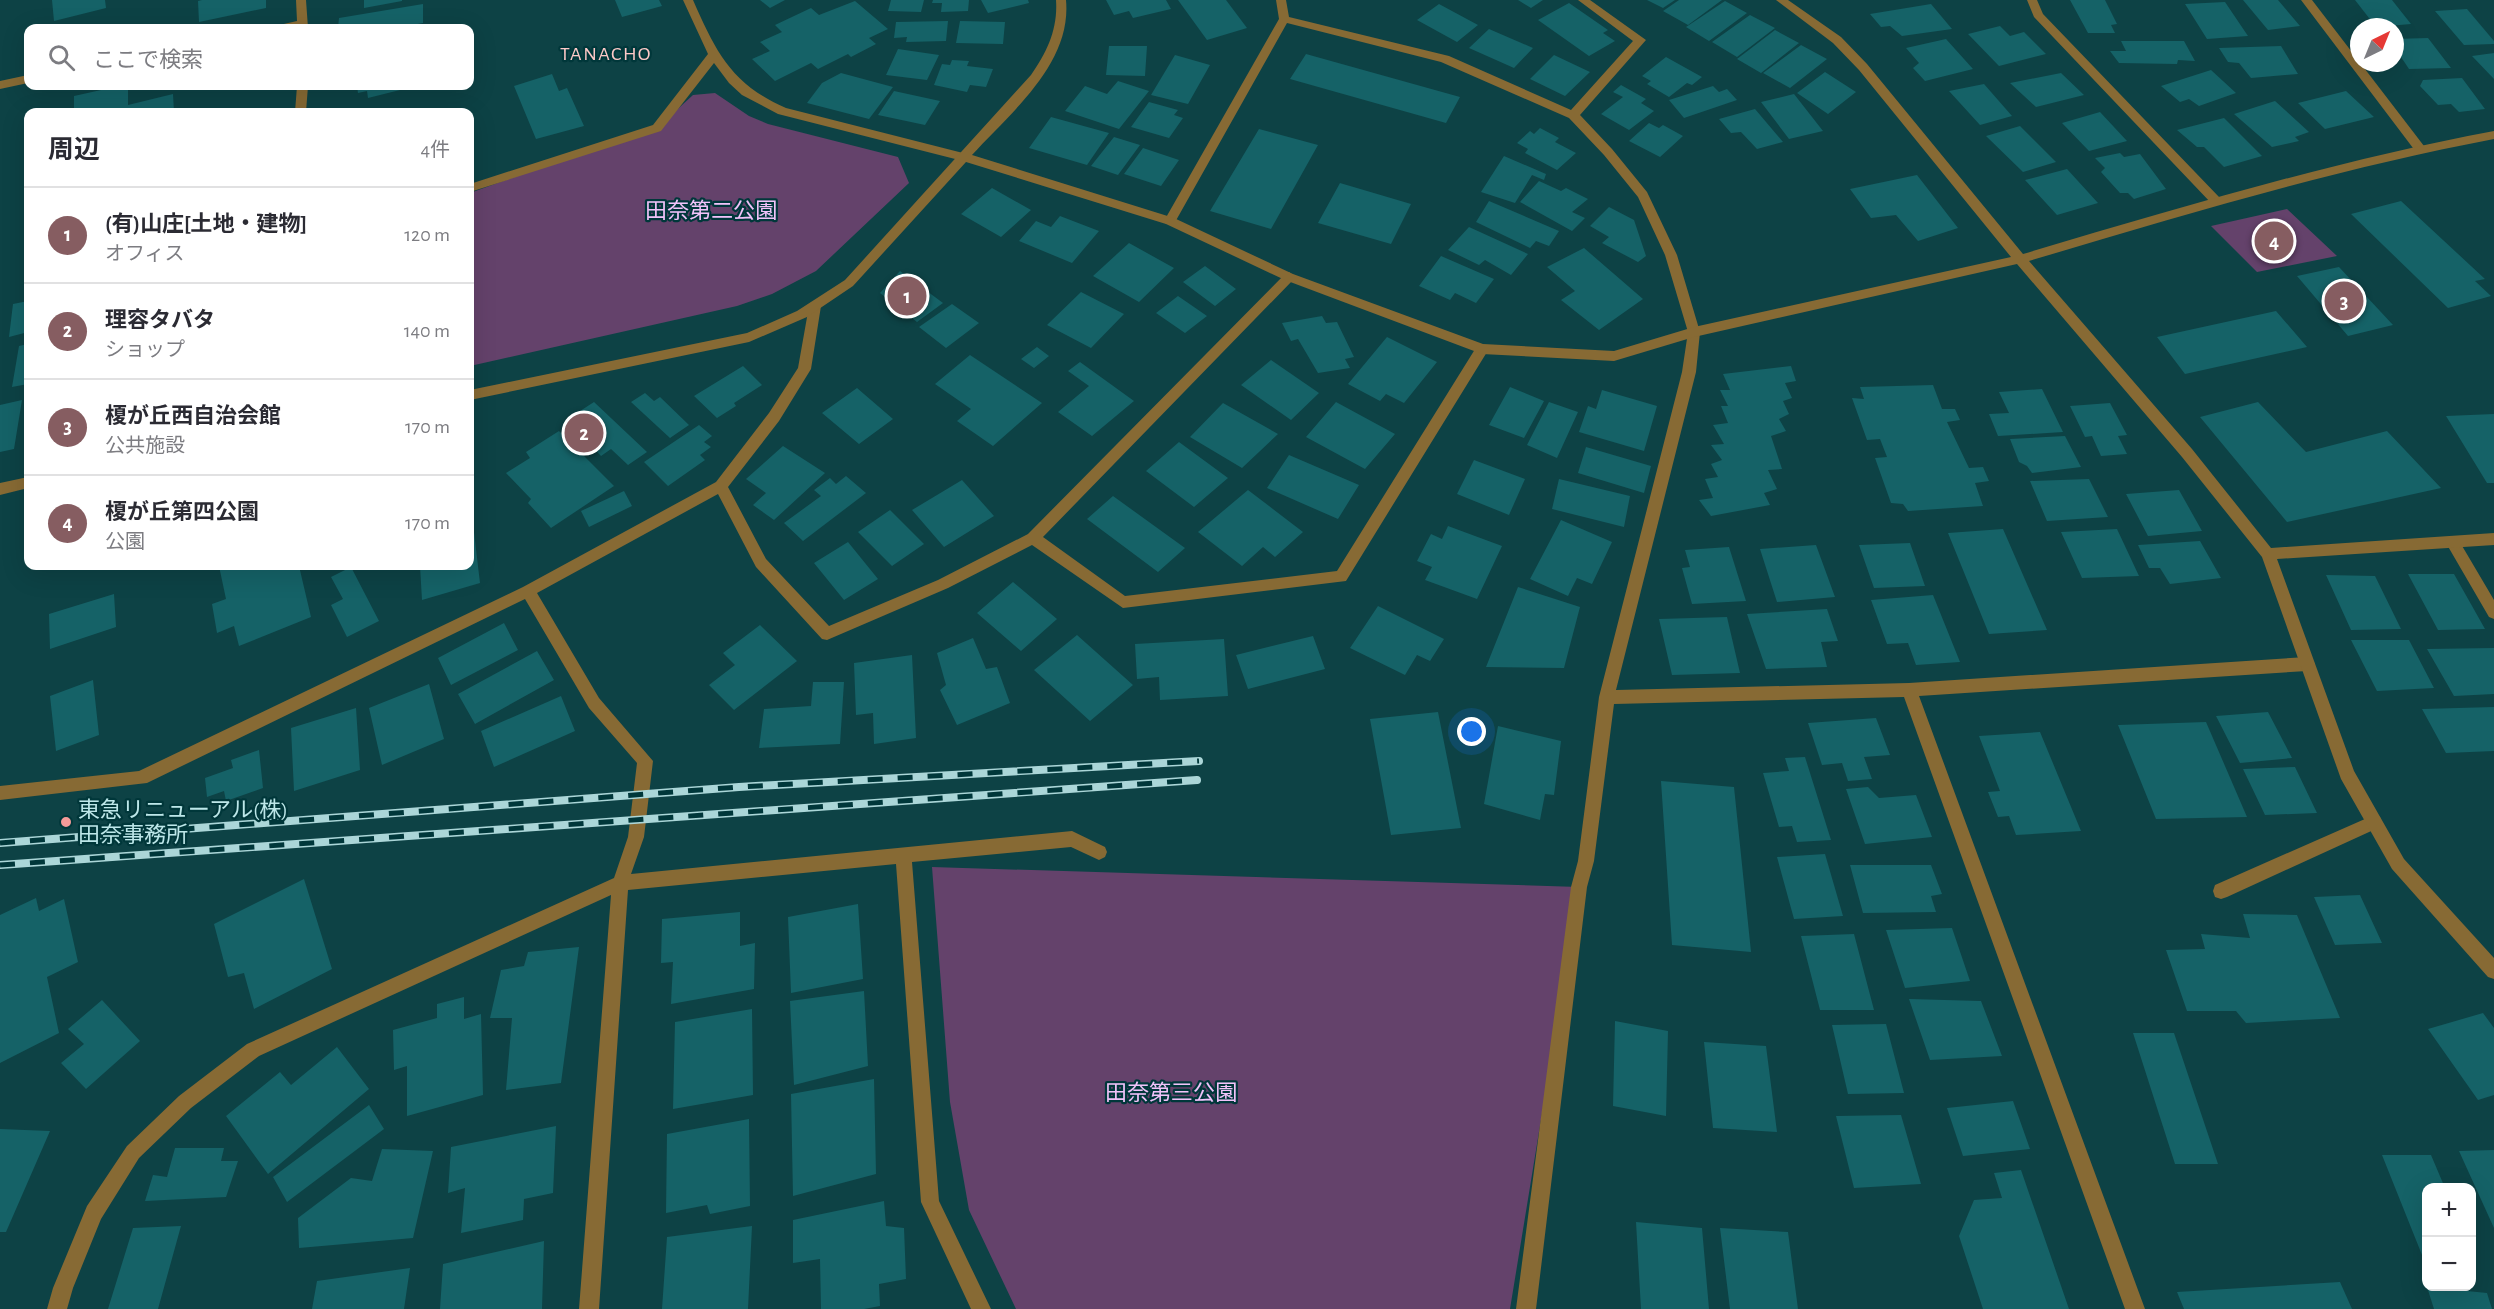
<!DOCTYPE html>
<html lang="ja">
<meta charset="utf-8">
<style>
:root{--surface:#fff;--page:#f7f7f7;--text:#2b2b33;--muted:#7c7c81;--line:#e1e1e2;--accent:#865d61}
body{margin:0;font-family:"Alegreya Sans","Noto Sans JP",sans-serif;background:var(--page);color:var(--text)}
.controls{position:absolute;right:18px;bottom:18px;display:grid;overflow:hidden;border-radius:12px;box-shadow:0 6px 24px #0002}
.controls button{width:54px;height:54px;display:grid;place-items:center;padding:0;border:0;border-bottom:2px solid var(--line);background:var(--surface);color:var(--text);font:30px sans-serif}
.compass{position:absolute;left:2350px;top:18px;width:54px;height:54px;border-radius:50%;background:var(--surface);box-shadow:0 6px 24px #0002;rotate:43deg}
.you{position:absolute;left:1472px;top:732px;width:21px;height:21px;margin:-15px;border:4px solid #fff;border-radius:50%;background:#1a73e8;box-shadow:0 0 0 9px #1a73e833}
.badge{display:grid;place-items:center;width:39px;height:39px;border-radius:50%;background:var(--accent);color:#fff;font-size:20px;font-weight:700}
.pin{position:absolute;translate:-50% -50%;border:3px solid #fff;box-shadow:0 2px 6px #0006}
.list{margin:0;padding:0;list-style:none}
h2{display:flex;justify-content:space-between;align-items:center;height:78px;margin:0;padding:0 24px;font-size:26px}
h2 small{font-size:20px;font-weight:400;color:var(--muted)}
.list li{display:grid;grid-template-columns:39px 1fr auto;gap:18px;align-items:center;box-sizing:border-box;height:96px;padding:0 24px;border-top:2px solid var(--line)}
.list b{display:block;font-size:22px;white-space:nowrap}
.list p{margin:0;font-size:20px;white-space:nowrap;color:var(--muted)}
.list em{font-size:20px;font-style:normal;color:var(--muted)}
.icon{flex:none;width:33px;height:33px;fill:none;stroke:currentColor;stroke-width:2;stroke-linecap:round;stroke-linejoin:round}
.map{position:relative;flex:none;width:2494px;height:1309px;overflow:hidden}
.search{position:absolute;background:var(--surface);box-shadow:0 6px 24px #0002;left:24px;top:24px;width:450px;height:66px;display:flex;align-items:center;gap:15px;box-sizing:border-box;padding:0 21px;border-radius:12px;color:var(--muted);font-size:22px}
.panel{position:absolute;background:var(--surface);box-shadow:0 6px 24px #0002;left:24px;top:108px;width:450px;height:462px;border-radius:12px}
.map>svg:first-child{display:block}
</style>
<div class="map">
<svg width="2494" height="1309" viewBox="0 0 2494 1309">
<rect width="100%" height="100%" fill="#0d4245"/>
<!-- green -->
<path fill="#64426b" d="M715,93l34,23 19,8 130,33 11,26 -93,88 -44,23 -35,12 -267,60v-173l177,-64 10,-1 36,-33z
M2287,209l50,47 -80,16 -46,-46z
M932,867l647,20 -69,422h-494l-47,-99 -19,-108z"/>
<!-- building -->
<path fill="#156267" d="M52,0h53l1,8 -52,13z
M202,0h64v8l-67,14 -1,-21z
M364,0h38v1l-38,7z
M615,0h44l3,6 -40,11z
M760,0h25l-15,8z
M891,0h33l-3,12 -33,-1z
M933,0h36l-1,11 -27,1 1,-9h-10z
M981,0h47l1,3 -41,10z
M1106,0h60l5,9 -38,9 -4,-7 -15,4z
M1178,0h48l21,28 -40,12z
M1518,0h25l-12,8z
M1647,0h28l-12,8z
M1679,0h43l-34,25 -25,-14z
M2070,0h35l12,24 -6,1 4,8h-27z
M2243,0h35l22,26 -32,4z
M2355,0h37l19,24 -35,3z
M855,1l33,28 -19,9 7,6 -25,13 -3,-3 -30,15 -7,-6 -36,18 -23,-22 18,-8 -10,-9 22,-10 -7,-7 36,-17 8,7z
M1725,1l22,12 -38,28 -23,-14z
M2225,2l23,34 -41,3 -22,-35z
M1569,3l39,27 -5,3 12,8 -26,15 -51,-36z
M423,4v19l-27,5h-58l1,-10z
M1439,4l39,21 -21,17 -40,-22z
M1931,4l21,25 -50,7 -12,-10 -9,1 -11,-13z
M2467,9l27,32v3l-30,1 -29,-34z
M1750,15l25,13 -38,29 -25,-15z
M948,21l-2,20 -40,1 1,-5 -13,1 2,-16z
M960,21l45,1 -2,22 -47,-1z
M2000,26l10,10 14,-4 22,22 -47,12 -31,-32z
M1489,29l44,19 -19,20 -45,-20z
M1775,30l24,13 -38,30 -24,-14z
M2428,38l23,30 -42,1 -14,-21v-9z
M1946,39l27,30 -48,12 -12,-13 6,-5 -13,-15z
M2121,41h63l11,20 -17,-1 -1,4 -58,-1 -9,-12h16z
M1801,45l26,14 -37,29 -27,-15z
M1109,46h38l-2,30 -39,-1z
M2281,46l17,28 -47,4 -12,-15 -11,-1 -9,-14z
M898,49l41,6 -12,25 -41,-5z
M2494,53v26l-22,-23z
M1306,54l154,43 -14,26 -156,-44z
M1175,55l35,10 -22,39 -37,-9z
M1554,55l36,17 -25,24 -35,-17z
M1666,57l36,20 -10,8 -5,-2 -18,14 -22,-13 4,-3 -9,-5z
M952,60l17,1 -2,5 26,3 -7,18 -16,-2 -3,7 -33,-7 8,-21 8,1z
M2211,70l25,23 -37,13 -10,-7 -9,3 -19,-16z
M1825,72l31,20 -28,22 -31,-21z
M841,73l52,14 -24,32 -62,-16 15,-20z
M2061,73l23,22 -48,12 -26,-24z
M552,74l7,17 8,-3 17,38 -48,13 -22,-53z
M2462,78l23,31 -26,3 -8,-8 -13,1 -18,-19 3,-6z
M1118,81l31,10 -30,38 -54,-18 20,-25 22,8z
M1984,84l28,32 -32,9 -31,-34z
M1621,85l25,14 -5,4 13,8 -25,19 -28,-16 22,-17 -10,-5z
M119,86h9v19l45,-11 1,18h-62v-3l-16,3h-22v-16z
M357,86h59l-48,12 -1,-7 -9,2z
M1713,86l6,6 8,-3 10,11 -53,18 -15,-18z
M894,91l46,10 -15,24 -47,-10z
M2346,91l28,26 -49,12 -27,-26z
M1794,94l29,37 -34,8 -28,-37z
M2275,101l34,31 -14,5 4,4 -27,6 -38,-33z
M1149,102l29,8 -4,5 9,3 -14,20 -38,-11z
M1755,109l28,33 -26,7 -16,-17 -10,1 -12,-14z
M2100,112l27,29 -38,10 -27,-28z
M1051,117l58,16 -22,32 -58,-17z
M2224,118l38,38 -38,11 -20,-20h-7l-20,-17z
M1649,123l10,5 4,-3 20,11 -23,21 -31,-16z
M2020,126l36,36 -33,10 -37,-36z
M1540,128l19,10 -4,4 21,11 -19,17 -32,-17 3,-4 -11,-6 13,-12 4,3z
M1259,129l59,16 -47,84 -61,-18z
M1114,137l26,8 -22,30 -27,-9z
M1143,148l36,12 -18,26 -37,-12z
M2120,153l4,4 16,-3 26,35 -32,10 -6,-6h-8l-19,-21 4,-4 -10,-10z
M1504,156l42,18 -2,6 -12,-5 -17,28 -34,-11z
M2067,169l31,34 -41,12 -32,-35z
M1917,175l41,53 -40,13 -22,-26 -25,3 -21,-29z
M1539,181l22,10 5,-3 22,11 -16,13 13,6 -13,13 -52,-29z
M1340,183l71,21 -20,40 -73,-21z
M992,188l39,22 -30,27 -40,-23z
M1489,201l70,30 -10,15 -13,-5 -6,7 -54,-26z
M2401,201l84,78 -10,2 16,15 -43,12 -97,-94z
M1609,207l25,13 12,36 -8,6 -36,-19 7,-6 -19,-11z
M1060,216l39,15 -27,32 -53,-22 17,-20 15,6z
M1469,227l59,27 -17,21 -26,-15 -6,5 -31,-15z
M1129,243l45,25 -35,34 -46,-26z
M1584,248l59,51 -44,31 -38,-30 14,-9 -28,-24z
M1441,256l53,23 -18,24 -21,-10 -5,7 -31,-14z
M1205,266l31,23 -21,17 -32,-24z
M2339,267l54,58 -45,11 -51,-60z
M900,271l43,32 -26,19 -37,-29z
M1081,292l43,22 -33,34 -44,-23z
M1178,296l29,20 -22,17 -29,-20z
M28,301v31l-19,5 4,-33z
M952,304l27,19 -33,25 -27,-21z
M2276,311l31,36 -122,27 -28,-37z
M1322,316l4,7 11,-1 17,35 -9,2 5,9 -32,5 -20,-34 -7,2 -9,-18z
M1387,337l50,25 -33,41 -18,-9 -6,7 -32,-17z
M28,344v40l-16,3 7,-41z
M1037,347l12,9 -15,12 -13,-9z
M970,355l72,48 -49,43 -36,-25 14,-12 -36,-25z
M1271,360l48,33 -28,27 -50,-35z
M1080,362l54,39 -42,35 -34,-24 31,-26 -21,-15z
M743,366l19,19 -28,18 2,3 -19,12 -23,-22z
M1791,366l5,15 -11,2 7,15 -9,3 6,13 -10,5 7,12 -15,5 11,33 -14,1 9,19 -13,4 6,12 -59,11 -12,-16 14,-2 -8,-19 13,-2 -7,-13 11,-4 -11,-15 13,-1 -11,-19 15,-2 -7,-17h7l-8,-16h10l-7,-16z
M1933,385l9,24h13l5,11 -13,2 22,46 14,-1 6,14 -14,2 8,23 -75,5 -5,-7 -12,-1 -16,-45 12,-1 -7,-18 -13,1 -15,-42 12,1 -4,-12z
M1510,387l34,14 -20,37 -35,-13z
M857,388l36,31 -34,25 -37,-31z
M2042,389l21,43 -65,4 -9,-22 20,-1 -10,-21z
M1602,390l55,16 -13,45 -65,-19 9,-26 8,3z
M645,393l9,8 6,-4 29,28 -19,13 -39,-36z
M22,400l-8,49 -14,3v-47z
M594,402l53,50 -19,13 -17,-16 -10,7 -27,-28 11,-7 -8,-8z
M1336,402l59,32 -30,35 -59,-32z
M1549,402l29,10 -21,46 -30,-13z
M2258,402l48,50 81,-21 54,57 -154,34 -87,-105z
M1223,403l55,31 -36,34 -52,-31z
M2110,403l17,32 -9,1 9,18 -26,2 -9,-20 -7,1 -15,-31z
M2494,414v69h-7l-41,-67z
M699,425l13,11 -8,6 7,5 -11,8 5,5 -37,26 -24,-24z
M559,431l55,55 -63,42 -23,-25 3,-4 -25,-26 24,-15 -4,-6z
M2065,436l16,31 -49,6 -5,-7 -8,-4 -9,-23z
M1179,442l49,36 -34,29 -48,-36z
M783,446l42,27 -51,47 -21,-15 13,-12 -20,-14z
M1586,447l65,19 -7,27 -66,-20z
M1289,455l70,30 -21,34 -71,-31z
M1474,460l51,19 -16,36 -52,-21z
M846,476l20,17 -63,48 -19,-18 37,-27 -7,-6 16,-12 6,6z
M1559,479l71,17 -6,31 -72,-18z
M2089,479l19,38 -61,4 -17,-40z
M962,480l32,36 -50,31 -32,-37z
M1248,490l55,42 -28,25 -12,-10 -21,19 -44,-34z
M2179,490l23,41 -54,5 -22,-42z
M624,491l8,15 -43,21 -8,-16z
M1113,496l72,52 -27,24 -71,-53z
M470,498l10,85 -58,17 -2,-34h50z
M890,510l34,34 -32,22 -34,-34z
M1561,520l51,22 -20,42 -15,-6 -9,18 -38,-17z
M1448,526l54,20 -25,53 -52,-19 7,-13 -15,-6 14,-27 11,5z
M2003,529l44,101 -58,4 -41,-101z
M2117,529l22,47 -57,2 -21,-46z
M2200,541l21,37 -51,6 -10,-16h-11l-11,-23z
M848,542l30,37 -34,21 -30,-37z
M1910,543l15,43 -51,2 -15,-43z
M1816,545l19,52 -58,5 -17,-53z
M1729,547l17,54 -54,3 -10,-36 8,-1 -5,-17z
M219,566h80l12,51 -72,29 -5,-20 -17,7 -5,-29 14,-5z
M351,567l28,54 -32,16 -16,-32 12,-6 -12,-22z
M2408,574h46l31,55 -47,1z
M2326,575l49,1 26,53 -50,1z
M1013,582l44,37 -36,32 -44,-38z
M1518,587l62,20 -16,61 -78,-1z
M114,594l2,33 -66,22 -1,-35z
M1933,595l27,67 -44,3 -8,-22 -21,1 -16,-44z
M1378,606l66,33 -14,22 -13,-6 -12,20 -55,-27z
M1827,609l11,32 -17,1 6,25 -61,2 -19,-55z
M1727,617l13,56 -68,2 -13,-56z
M504,623l14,27 -67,35 -13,-27z
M760,625l37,36 -63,49 -25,-25 26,-20 -12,-12z
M1077,635l56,50 -43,36 -56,-51z
M1313,636l12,33 -77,20 -12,-34z
M973,638l13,31 11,-2 13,36 -53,22 -17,-35 6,-5 -9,-32z
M1224,639l4,57 -68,4 -1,-23 -22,2 -2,-35z
M2351,640h58l25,48 -57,3z
M2494,648v46l-40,2 -27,-47z
M537,651l17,29 -79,44 -17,-30z
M912,655l4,83 -42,6 -1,-31 -17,2 -2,-52z
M93,680l6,55 -43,16 -6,-55z
M813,682h31l-4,62 -81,4 5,-39 47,-3z
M429,684l15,55 -62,26 -13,-57z
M561,696l14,35 -81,36 -13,-36z
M2494,707v44l-48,2 -24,-44z
M356,708l4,62 -66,21 -3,-63z
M1438,712l23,116 -70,7 -21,-116z
M2268,712l24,46 -52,5 -24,-47z
M1876,718l14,37 -26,2 8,22 -24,2 -6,-18 -20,2 -14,-42z
M2206,722l41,95 -91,2 -38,-94z
M1498,726l63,15 -7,54 -9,-1 -5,26 -56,-16z
M2040,732l41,99 -65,4 -7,-19 -11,1 -10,-25 12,-1 -21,-55z
M259,750l4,38 -37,13 -2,-10 -17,6 -2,-19 28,-10 -2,-8z
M1805,757l26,83 -34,2 -5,-16 -13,1 -16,-54 26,-2 -4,-13z
M2295,767l22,46 -52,2 -22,-46z
M1661,781l73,6 17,165 -79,-7z
M1868,787l11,11 37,-3 16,42 -67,7 -19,-55z
M1825,854l18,62 -49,3 -17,-62z
M1850,865h81l11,29 -11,2 5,16 -73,1z
M304,879l28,90 -78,40 -10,-36 -16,4 -14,-53z
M2360,895l22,48 -47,2 -21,-48z
M36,898l3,13 25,-12 14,63 -31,15 12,56 -59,30v-148z
M858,904l5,75 -72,14 -3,-76z
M740,912v34l15,-3 -1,46 -83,15 2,-42 -12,1 1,-44z
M2243,914l54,1 43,103 -94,5 -10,-12h-49l-21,-61 39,-1 -4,-15 49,4z
M1952,928l18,53 -65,7 -19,-58z
M1854,934l20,76h-54l-19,-74z
M579,947l-18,136 -55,7 6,-72h-22l11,-48 23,-4 4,-14z
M864,991l4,75 -74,19 -4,-84z
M464,997v22l17,-5 2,81 -76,21v-50l-13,4 -1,-40 44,-12v-14z
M1909,999l72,2 21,55 -72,4z
M102,1000l38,41 -54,48 -25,-26 23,-19 -16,-15z
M752,1009l1,86 -80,14 2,-87z
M2483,1013l11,15v67l-16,5 -50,-71z
M1615,1021l53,10 -2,85 -53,-10z
M1886,1024l18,69 -56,1 -16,-69z
M2133,1033h41l44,131h-43z
M1704,1042l62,4 11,86 -64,-4z
M337,1047l32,42 -101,85 -42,-58 54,-44 11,13z
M874,1079l2,95 -83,22 -2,-102z
M2013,1101l17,48 -67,7 -16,-48z
M369,1105l15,24 -97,73 -14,-25z
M1901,1115l20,69 -67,4 -18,-72z
M749,1119l1,87 -40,8 -3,-9 -41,8 1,-79z
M556,1126l-3,67 -29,6 -1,21 -62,13 4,-45 -17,5 3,-46z
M0,1129l50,2 -44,101h-6z
M175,1148h49l-3,13h17l-12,36 -81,4 8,-26 14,2z
M382,1149l51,2 -20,87 -114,10 -1,-30 53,-40 21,3z
M2494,1150v78l-35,-77z
M2382,1155h49l14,33h-19v77z
M2021,1170l48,139h-86l-24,-73 15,-36 28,-2 -8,-25z
M884,1201l2,25 18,2 2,51 -27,5 1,22 -16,3h-43l-1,-50 -27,4v-43z
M1636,1222l66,6 7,81h-68z
M181,1226l-23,83h-50l25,-81z
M752,1226l-4,83h-86l5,-72z
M1720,1228l68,4 10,77h-68z
M544,1241l-2,68h-102l3,-45z
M410,1268l-6,41h-92l5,-28z
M2340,1282l12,27h-168l-7,-17z
M2427,1287l60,6 5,16h-58z"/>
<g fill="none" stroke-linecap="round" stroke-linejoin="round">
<!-- minor -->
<path fill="#876a34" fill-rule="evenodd" d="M296,0h10l2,28h-34l1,-2 22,-5z
M683,0h10c23,52 38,84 93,108l177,45 6,4 -6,4 -185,-47 -36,-19 -13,-12 -15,-20 -53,68 -191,61v-8l183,-59 55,-71z
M1276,0h10l3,17 160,39 122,54 62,-69 -55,-41h12l56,40 -66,75 32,34 35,43 30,63 23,77 -4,40 -80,318 293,-7 398,-26 5,2 3,5 -3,5 -5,2 -388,25 226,613h-20l-221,-612 -290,7 -20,157 -7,26 -51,422h-20l55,-422 7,-26 21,-164 83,-325 6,-40 -23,-77 -27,-58 -34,-42 -35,-37 -128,-56 -154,-39 -113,201h-8l-2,-3 115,-202z
M2027,0h10l6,14 177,184v6h-8l-178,-187z
M2301,0h11l112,146v6h-8z
M28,75v8l-28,6v-8z
M297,86h11l-2,26h-11z
M1289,272l6,5 -2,3 -250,257 82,59 212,-25 140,-225h10l2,3 -2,3 -141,229 -223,27 -91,-63 -84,43 -121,52 -5,-1 -66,-72 -38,-73 -181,99 62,105 54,63 -9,76 -13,37 441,-43 33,16 2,5 -2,5 -6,3 -28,-13 -159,15 27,339 52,108h-20l-50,-107 -25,-338 -268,26 -29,419h-20l32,-414 -352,161 -68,52 -52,50 -38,61 -28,69 -6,21h-20l6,-21 34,-82 40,-60 52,-50 68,-52 367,-166 14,-41 9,-74 -48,-55 -64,-109 -378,184 -147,17v-14l139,-15 384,-184 193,-105 53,-69 29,-45 11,-62 6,-5 6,5 -10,63 -32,52 -51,66 38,72 63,67 109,-46 90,-46 257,-260z
M2453,537l5,2 36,61v19l-5,-2 -43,-74 2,-4z
M2374,815l6,2 2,5 -2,5 -153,70 -6,2 -6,-2 -2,-6 2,-6z"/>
<!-- tertiary -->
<path fill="#876a34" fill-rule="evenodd" d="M1056,0h10c6,64 -56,113 -94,155l202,63 119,56 190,70 131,7 80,-24 317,-70 -152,-187 -26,-27 -57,-43h12l53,37 26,27 156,190c155,-46 311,-93 471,-123v8c-158,30 -311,76 -465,122l163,188 79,99 223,-15v12l-217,14 77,212 50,88 90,99v21l-6,-2 -96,-108 -51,-90 -79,-222 -80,-100 -165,-193 -323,73 -80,24 -132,-7 -197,-74 -119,-56 -200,-62 -113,124 -46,31 -58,25 -279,58v-10l277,-57 50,-22 48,-31 186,-205c16,-23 27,-46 25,-75z
M28,477v11l-28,7v-12z"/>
<defs>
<path id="rail" d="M0,843l739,-56 460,-26
M0,865l1197,-85"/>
</defs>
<!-- rail casing -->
<use href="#rail" stroke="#abd6d8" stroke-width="8"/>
<!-- rail -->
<use href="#rail" stroke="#00373a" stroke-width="5" stroke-dasharray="15" stroke-linecap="butt"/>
</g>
<!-- markers -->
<circle fill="#f59b99" stroke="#00373a" stroke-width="2" cx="66" cy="822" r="6"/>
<g text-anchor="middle" stroke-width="4.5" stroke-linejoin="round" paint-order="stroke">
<!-- far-neighbourhood labels -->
<g font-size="20" letter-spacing="1.5" fill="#fecac8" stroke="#00373a">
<text x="606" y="60">TANACHO</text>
</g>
<!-- park labels -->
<g font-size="22" fill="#f1c3fa" stroke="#00373a">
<text x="711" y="218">田奈第二公園</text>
<text x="1171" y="1100">田奈第三公園</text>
</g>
<!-- poi labels -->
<g font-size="22" fill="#bde7e9" stroke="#00373a" text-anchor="start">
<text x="78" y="817">東急リニューアル(株)<tspan x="78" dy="25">田奈事務所</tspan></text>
</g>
</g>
</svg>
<div class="controls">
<button>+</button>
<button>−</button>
</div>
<svg class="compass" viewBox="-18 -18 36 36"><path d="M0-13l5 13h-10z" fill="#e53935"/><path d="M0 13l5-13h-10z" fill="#7c7c81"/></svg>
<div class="you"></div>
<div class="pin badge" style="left:907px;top:296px">1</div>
<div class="pin badge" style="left:584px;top:433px">2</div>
<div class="pin badge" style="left:2344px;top:301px">3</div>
<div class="pin badge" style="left:2274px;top:241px">4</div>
<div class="search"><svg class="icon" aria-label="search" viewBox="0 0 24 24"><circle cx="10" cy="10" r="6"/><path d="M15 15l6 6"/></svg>ここで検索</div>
<section class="panel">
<h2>周辺<small>4件</small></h2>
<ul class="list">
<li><span class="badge">1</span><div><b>(有)山庄[土地・建物]</b><p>オフィス</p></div><em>120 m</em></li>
<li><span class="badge">2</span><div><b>理容タバタ</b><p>ショップ</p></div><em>140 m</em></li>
<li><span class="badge">3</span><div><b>榎が丘西自治会館</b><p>公共施設</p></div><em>170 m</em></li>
<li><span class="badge">4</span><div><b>榎が丘第四公園</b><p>公園</p></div><em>170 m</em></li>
</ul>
</section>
</div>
